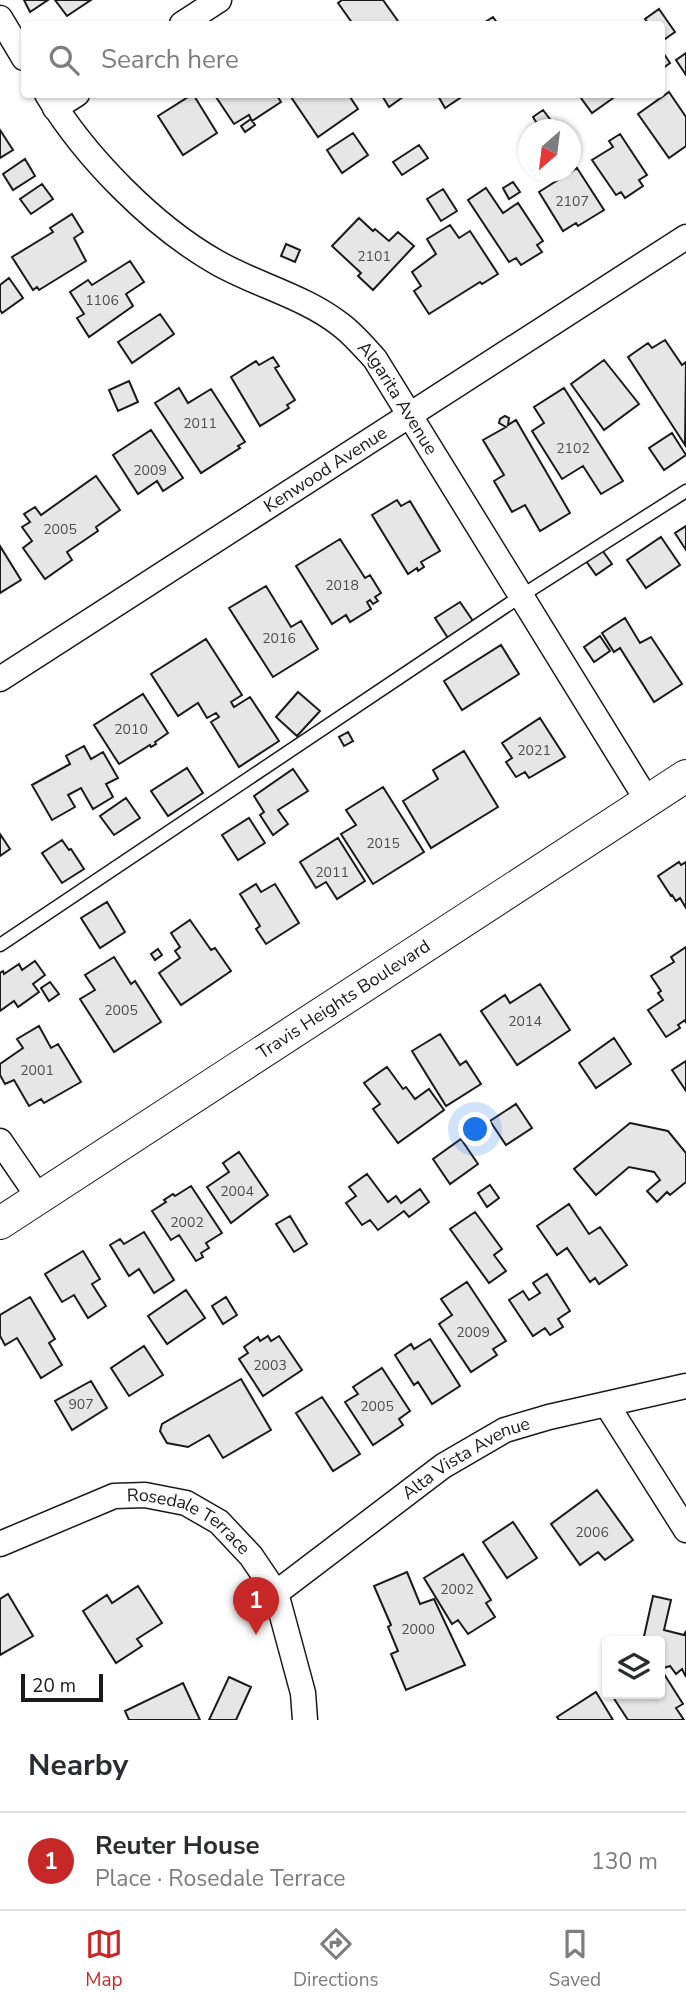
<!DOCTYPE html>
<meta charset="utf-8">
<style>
:root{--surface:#fff;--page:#f2f2f3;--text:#2b2b33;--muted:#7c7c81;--line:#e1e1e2;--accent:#c62828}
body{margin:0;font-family:"Nunito Sans",sans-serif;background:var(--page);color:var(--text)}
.controls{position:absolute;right:21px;bottom:21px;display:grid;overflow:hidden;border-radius:7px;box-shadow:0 2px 5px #0004}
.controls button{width:63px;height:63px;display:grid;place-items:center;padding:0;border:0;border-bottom:2px solid var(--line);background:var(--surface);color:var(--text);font:35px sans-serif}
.compass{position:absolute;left:518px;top:119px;width:63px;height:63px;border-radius:50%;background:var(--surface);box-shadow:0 2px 5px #0004;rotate:208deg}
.scale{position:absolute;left:21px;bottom:18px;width:82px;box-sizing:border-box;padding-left:7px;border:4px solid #1a1a1a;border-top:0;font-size:19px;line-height:24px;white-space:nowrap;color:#1a1a1a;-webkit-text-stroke:5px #fff;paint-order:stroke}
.you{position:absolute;left:476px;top:1130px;width:24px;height:24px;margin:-18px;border:5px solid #fff;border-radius:50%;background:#1a73e8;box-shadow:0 0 0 10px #1a73e833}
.badge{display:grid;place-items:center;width:46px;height:46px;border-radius:50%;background:var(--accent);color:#fff;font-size:23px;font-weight:700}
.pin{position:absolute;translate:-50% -58px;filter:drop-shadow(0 2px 4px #0008)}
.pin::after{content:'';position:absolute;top:37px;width:24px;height:21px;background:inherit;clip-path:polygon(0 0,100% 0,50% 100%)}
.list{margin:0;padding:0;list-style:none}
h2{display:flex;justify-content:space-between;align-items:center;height:91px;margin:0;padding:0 28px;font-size:30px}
h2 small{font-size:23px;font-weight:400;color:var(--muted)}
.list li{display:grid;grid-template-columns:46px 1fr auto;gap:21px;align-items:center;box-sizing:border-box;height:98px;padding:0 28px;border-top:2px solid var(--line)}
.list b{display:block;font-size:26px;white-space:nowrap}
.list p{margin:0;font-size:23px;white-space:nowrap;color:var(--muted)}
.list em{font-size:23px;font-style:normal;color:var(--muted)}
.icon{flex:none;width:38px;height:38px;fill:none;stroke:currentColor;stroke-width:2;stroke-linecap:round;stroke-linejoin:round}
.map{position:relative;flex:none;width:686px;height:1720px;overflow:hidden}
.search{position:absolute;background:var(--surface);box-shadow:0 2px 5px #0004;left:21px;right:21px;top:21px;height:77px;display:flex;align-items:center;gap:18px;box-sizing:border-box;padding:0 24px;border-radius:7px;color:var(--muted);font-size:26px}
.sheet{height:189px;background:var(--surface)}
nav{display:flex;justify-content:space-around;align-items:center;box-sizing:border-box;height:98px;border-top:2px solid var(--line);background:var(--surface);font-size:19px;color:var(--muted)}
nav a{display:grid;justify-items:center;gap:4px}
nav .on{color:var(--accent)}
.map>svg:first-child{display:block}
</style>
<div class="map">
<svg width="686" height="1720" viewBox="0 0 686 1720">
<rect width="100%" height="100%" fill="#fff"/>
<!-- building -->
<path fill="#e6e6e6" stroke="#1a1a1a" stroke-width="2" d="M24,0h24l-18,12z
M55,0h36l-24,16z
M342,0h41l17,24h-47l-15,-21z
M659,9l16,23 -13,9v-17h-13l-4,-5z
M493,17l5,7h-16z
M662,51l8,12 -8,6z
M686,53v22l-10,-15z
M669,92l17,25v29l-17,12 -31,-44z
M193,94l24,39 -34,22 -25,-39z
M214,94h62l5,8 -29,19 -3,-6 -15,9z
M289,94h59l10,15 -40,28z
M381,94h26l-18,13z
M437,94h29l-21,14z
M578,94h37l1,2 -24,17z
M543,110l10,13 4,-2 6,9h-22l-8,-13z
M251,119l4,6 -10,7 -4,-6z
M0,130l13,20 -13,8z
M353,133l15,22 -26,18 -15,-23z
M620,134l27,41 -8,5 4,6 -18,12 -4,-6 -5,3 -24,-35 21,-13 -4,-6z
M419,145l9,13 -26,17 -9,-13z
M25,159l10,17 -22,14 -10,-16z
M577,168l27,42 -26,16 -2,-3 -13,8 -24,-39z
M513,182l7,10 -11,7 -6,-11z
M42,184l11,15 -22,15 -11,-15z
M486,188l17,25 15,-10 25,38 -6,4 5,7 -21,13 -5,-7 -7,4 -41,-62z
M443,189l14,22 -16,10 -14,-22z
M72,214l11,18 -9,6 12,23 -47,29 -2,-3 -4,3 -21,-33 41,-25 -3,-4z
M359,218l14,13 2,-2 14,12 9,-9 16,14 -41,44 -15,-14 3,-3 -29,-27z
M450,225l9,13 11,-7 28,43 -16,10 -2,-2 -51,32 -15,-23 7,-5 -9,-14 24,-18 -9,-15z
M286,244l14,6 -5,12 -14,-6z
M130,261l14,21 -18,12 7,12 -44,31 -12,-19 7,-4 -14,-22 18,-12 4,5z
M9,278l14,20 -21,15 -2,-3v-25z
M160,314l14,20 -42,29 -14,-21z
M665,340l17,25 4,-3 -1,83 -57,-88 20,-14 4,5z
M273,357l6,9 -4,2 20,32 -8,5 2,3 -29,18 -29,-49 25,-16 3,4z
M604,360l35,44 -35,26 -33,-46z
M129,381l9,21 -20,9 -9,-21z
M179,388l9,15 23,-14 34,53 -7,4 2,2 -39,25 -46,-70z
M564,388l59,93 -22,13 -18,-28 -21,13 -30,-48 12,-8 -10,-16z
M505,416l4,2 -1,7 8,-5 54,93 -30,18 -15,-26 -13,7 -18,-31 10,-6 -21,-35 23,-13 -7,-4 1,-4z
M151,430l32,48 -20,13 -6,-10 -19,13 -25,-39z
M672,433l14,22 -22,15 -15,-22z
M96,476l24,34 -24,17 2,4 -31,21 5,8 -27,19 -22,-31 9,-7 -10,-14 8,-5 -6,-8 11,-7 6,8z
M397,500l4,6 9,-5 30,50 -19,11 3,5 -6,4 -1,-3 -9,6 -36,-59z
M686,526v24l-11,-17z
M661,537l19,28 -34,23 -19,-28z
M340,539l25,39 5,-3 11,18 -6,4 3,4 -5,3 -3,-4 -3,2 4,7 -21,13 -4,-7 -14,9 -36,-58z
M0,546l21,34 -21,13z
M602,550l10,14 -16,11 -10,-14z
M266,586l25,41 10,-6 17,28 -45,28 -44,-69z
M460,602l13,19 -25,17 -13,-20z
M625,618l15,25 11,-6 31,47 -28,18 -34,-54 -6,4 -12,-19z
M600,636l10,15 -16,11 -10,-15z
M206,639l36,56 -11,7 3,5 16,-10 29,44 -40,26 -28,-45 8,-5 -3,-4 -9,5 -9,-15 -20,13 -27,-42z
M501,645l18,29 -57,36 -18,-29z
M298,692l22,19 -23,25 -21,-19z
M143,694l25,39 -13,9 1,2 -5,3 -1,-2 -31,19 -25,-39z
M540,718l25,39 -36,21 -4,-6 -9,5 -10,-15 6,-4 -10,-15z
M348,732l5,9 -9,5 -5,-9z
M84,746l7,13 12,-7 15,26 -12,6 7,13 -20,12 -12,-21 -13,7 7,12 -23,13 -20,-35 38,-21 -4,-8z
M464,751l34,56 -67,41 -28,-47 35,-22 -5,-9z
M187,768l16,25 -35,23 -17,-25z
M293,769l15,22 -30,19 10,14 -15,11 -13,-20 4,-3 -10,-16z
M383,787l41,65 -51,32 -32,-50 15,-9 -10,-15z
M126,798l14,20 -26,17 -14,-19z
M249,818l16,25 -27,17 -16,-25z
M0,834l10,15 -10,7z
M338,838l27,43 -28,18 -11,-17 -10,6 -16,-26z
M62,840l7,10 2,-1 13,20 -22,14 -20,-30z
M679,862l2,3 5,-3v46l-6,-10 -4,3 -4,-6 -1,1 -13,-20z
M256,884l5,8 14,-8 24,39 -33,21 -10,-15 4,-3 -20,-32z
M107,902l18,30 -25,16 -19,-30z
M190,920l21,30 4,-2 16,23 -50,34 -22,-32 21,-15 -5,-7 5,-4 -9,-14z
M686,947v76l-1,-3 -7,5 2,3 -14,9 -18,-27 15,-10 -5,-7 3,-2 -10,-15 23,-14 -3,-5z
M158,949l4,6 -7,5 -4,-6z
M114,957l17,27 4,-3 26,41 -47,30 -34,-53 15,-9 -10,-15z
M35,961l10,14 -12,9 6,8 -21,15 -4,-6 -14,10v-38l3,-2 1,3 15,-10 3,6z
M50,982l9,12 -10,7 -8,-13z
M540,984l30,46 -53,35 -36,-54 24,-16 5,8z
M39,1026l12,22 7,-4 23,38 -37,21 -3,-4 -12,7 -15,-26 -9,4 -5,-9v-11l23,-16 -6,-9z
M440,1034l20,31 6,-4 15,23 -35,22 -34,-55z
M614,1038l17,26 -35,24 -17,-25z
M686,1061v30l-14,-21z
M387,1067l16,22 3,-2 9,12 14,-10 15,21 -46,33 -25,-34 7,-5 -16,-21z
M516,1104l16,24 -26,17 -16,-24z
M630,1123l38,8 18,22v29l-16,13 -3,-3 -10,10 -10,-11 13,-11 -6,-8 -25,-5 -33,28 -22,-26z
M461,1139l17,25 -28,20 -17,-25z
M239,1152l29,43 -37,28 -24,-36 22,-15 -6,-9z
M367,1174l21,28 8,-6 5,7 19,-14 9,13 -20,15 -5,-6 -26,19 -8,-10 -8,5 -16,-22 10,-7 -7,-9z
M490,1185l9,13 -12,9 -9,-14z
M191,1186l31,47 -16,10 3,5 -8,5 2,4 -7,4 -17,-26 -8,5 -19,-29 14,-9 -2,-2 9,-6 2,2z
M569,1204l20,30 11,-7 27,38 -28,19 -4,-6 -5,4 -23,-34 -10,7 -20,-29z
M475,1212l27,37 -8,6 12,16 -17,12 -39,-54z
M290,1216l17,28 -13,8 -18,-28z
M144,1232l30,48 -20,13 -15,-24 -10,7 -19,-31 10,-6 4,5z
M83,1251l17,28 -8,5 14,22 -18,12 -14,-23 -12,7 -17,-28z
M547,1274l23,37 -12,8 5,8 -13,8 -5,-7 -12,8 -24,-36 14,-9 6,9 11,-7 -7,-10z
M467,1282l39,59 -13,8 4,6 -26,17 -32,-48 13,-9 -11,-16z
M186,1290l19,28 -38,26 -19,-28z
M30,1297l25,42 -6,4 13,22 -21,13 -24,-40 -12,7 -5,-9v-21z
M226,1297l11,18 -14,9 -11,-18z
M268,1336l3,5 8,-5 23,34 -39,26 -24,-37 9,-6 -4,-6 14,-10 2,4z
M430,1339l30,47 -28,18 -14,-22 -4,3 -19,-30 16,-11 3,5z
M144,1346l19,29 -34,21 -18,-28z
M382,1368l28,43 -11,8 4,6 -30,20 -28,-43 13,-8 -5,-7z
M241,1379l30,51 -48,28 -14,-23 -21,12 -21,-4 -7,-12 2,-7z
M91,1381l16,27 -35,22 -17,-29z
M322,1397l38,57 -27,17 -37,-58z
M597,1490l36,50 -28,20 -7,-8 -18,13 -29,-41z
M513,1522l24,36 -30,20 -24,-36z
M463,1554l28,46 -5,3 9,14 -27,17 -10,-14 -6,4 -28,-46z
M407,1572l13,32 14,-5 31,66 -59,25 -15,-36 7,-3 -10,-24 3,-2 -17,-39z
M138,1586l24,37 -25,16 5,7 -26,17 -33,-52 24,-16 5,8z
M8,1594l25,42 -33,19v-56z
M653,1596l18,4 -7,30 20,5 2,-4v46l-4,-8 -6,5 -6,-8 -9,3 -1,-10 3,-14 -3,-1v-3h-17z
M664,1674l19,30 -7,4 8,12h-56l-17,-26h49v-17z
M229,1677l22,10 -15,33h-27z
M183,1683l17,37h-71l-4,-9z
M596,1692l17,28h-54l-2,-3z"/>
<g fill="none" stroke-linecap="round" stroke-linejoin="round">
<defs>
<path id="service" d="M0,945l521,-349 165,-105"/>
<g id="minor">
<path d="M0,18l24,40"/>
<path d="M182,24l37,-24"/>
<path id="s1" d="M47,94c38,63 106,132 169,168 40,23 88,34 125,63 12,9 23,22 34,34l272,441"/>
<path d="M55,108l22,-14"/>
<path id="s2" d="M0,679l686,-442"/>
<path d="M0,1141l39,57"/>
<path d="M607,1405l79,125"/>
<path id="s3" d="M0,1544l114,-48 31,-1 41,8 33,19 32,34 25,37 27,100 2,27"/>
<path id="s4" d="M276,1593l167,-127 62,-36 44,-13 137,-31"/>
</g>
<g id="tertiary">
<path id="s5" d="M0,1223l686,-447"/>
</g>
</defs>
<!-- service casing -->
<use href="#service" stroke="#1a1a1a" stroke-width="15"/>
<!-- minor casing -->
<use href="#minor" stroke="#1a1a1a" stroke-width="27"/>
<!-- tertiary casing -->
<use href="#tertiary" stroke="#1a1a1a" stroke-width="34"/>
<!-- service -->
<use href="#service" stroke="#fff" stroke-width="12"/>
<!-- minor -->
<use href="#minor" stroke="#fff" stroke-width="24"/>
<!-- tertiary -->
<use href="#tertiary" stroke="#fff" stroke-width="32"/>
</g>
<g text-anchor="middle" stroke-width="5" stroke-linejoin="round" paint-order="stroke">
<!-- number labels -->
<g font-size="14" fill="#4d4d4d">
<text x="572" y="206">2107</text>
<text x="374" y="261">2101</text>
<text x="102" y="305">1106</text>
<text x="200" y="428">2011</text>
<text x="573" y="453">2102</text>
<text x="150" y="475">2009</text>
<text x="60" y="534">2005</text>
<text x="342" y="590">2018</text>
<text x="279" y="643">2016</text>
<text x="131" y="734">2010</text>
<text x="534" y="755">2021</text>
<text x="383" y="848">2015</text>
<text x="332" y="877">2011</text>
<text x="121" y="1015">2005</text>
<text x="525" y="1026">2014</text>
<text x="37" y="1075">2001</text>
<text x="237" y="1196">2004</text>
<text x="187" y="1227">2002</text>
<text x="473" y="1337">2009</text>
<text x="270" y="1370">2003</text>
<text x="81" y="1409">907</text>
<text x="377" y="1411">2005</text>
<text x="592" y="1537">2006</text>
<text x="457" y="1594">2002</text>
<text x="418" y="1634">2000</text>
</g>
<!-- street labels -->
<g font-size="18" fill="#1a1a1a" stroke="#fff">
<text dy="6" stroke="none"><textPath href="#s1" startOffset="474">Algarita Avenue</textPath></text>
<text dy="6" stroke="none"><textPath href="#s2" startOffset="387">Kenwood Avenue</textPath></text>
<text dy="6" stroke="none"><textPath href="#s5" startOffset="410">Travis Heights Boulevard</textPath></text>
<text dy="6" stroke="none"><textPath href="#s4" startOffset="234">Alta Vista Avenue</textPath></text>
<text dy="6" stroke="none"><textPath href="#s3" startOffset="206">Rosedale Terrace</textPath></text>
</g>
</g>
</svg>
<div class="controls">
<button><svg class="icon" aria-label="layers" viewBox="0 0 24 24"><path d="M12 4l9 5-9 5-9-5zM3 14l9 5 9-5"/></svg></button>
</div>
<svg class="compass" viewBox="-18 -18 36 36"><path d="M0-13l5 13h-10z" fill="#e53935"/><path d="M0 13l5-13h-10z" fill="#7c7c81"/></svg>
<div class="scale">20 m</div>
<div class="you"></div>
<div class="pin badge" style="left:256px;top:1635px">1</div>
<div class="search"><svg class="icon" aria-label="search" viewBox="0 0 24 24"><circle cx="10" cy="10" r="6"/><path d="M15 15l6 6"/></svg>Search here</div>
</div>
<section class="sheet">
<h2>Nearby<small></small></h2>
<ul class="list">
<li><span class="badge">1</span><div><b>Reuter House</b><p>Place · Rosedale Terrace</p></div><em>130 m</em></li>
</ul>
</section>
<nav>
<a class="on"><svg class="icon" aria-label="map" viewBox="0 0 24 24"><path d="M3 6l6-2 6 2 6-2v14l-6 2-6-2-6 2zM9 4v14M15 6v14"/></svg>Map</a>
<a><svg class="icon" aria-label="directions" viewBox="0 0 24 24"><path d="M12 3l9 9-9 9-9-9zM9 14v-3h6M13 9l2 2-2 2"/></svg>Directions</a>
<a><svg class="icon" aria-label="saved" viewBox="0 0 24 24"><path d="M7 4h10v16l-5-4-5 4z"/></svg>Saved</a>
</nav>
